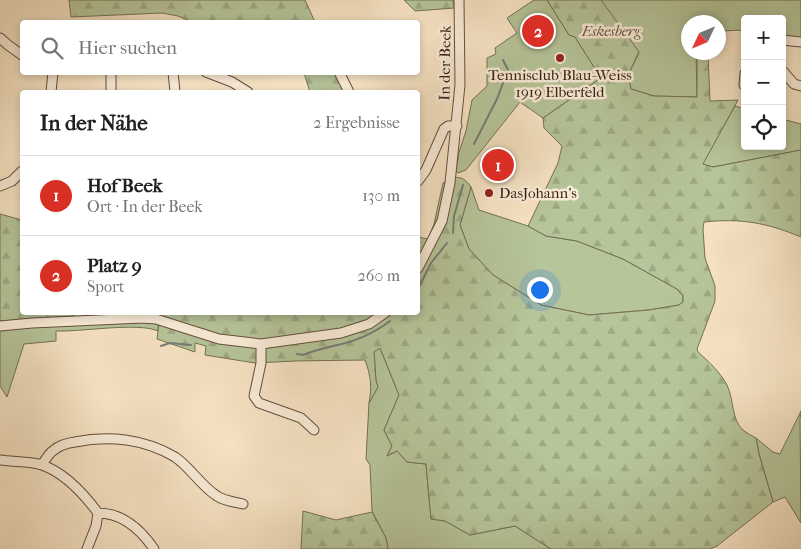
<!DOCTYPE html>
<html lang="de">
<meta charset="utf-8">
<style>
:root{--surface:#fff;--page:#f2f2f2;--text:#202124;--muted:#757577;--line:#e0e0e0;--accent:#d93025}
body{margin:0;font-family:"IM FELL French Canon",serif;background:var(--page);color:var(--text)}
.controls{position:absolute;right:15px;top:15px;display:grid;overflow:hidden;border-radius:5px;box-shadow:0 2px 8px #0003}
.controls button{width:45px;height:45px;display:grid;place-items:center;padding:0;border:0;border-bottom:1px solid var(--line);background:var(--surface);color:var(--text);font:25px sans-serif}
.compass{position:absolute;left:681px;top:15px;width:45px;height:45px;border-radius:50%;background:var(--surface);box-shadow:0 2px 8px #0003;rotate:226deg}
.you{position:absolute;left:539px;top:289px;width:18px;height:18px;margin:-12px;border:4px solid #fff;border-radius:50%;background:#1a73e8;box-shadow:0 0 0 8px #1a73e833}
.badge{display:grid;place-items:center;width:32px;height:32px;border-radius:50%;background:var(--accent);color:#fff;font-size:16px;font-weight:700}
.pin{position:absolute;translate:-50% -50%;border:2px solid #fff;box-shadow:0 1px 5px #0006}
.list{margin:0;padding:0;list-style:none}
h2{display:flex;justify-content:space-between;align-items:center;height:65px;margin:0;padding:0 20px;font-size:21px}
h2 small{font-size:16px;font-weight:400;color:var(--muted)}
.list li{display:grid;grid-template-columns:32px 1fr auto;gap:15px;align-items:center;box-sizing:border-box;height:80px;padding:0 20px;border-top:1px solid var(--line)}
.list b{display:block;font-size:19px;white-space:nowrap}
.list p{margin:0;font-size:16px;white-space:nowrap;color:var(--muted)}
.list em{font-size:16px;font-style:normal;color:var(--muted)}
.icon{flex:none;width:28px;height:28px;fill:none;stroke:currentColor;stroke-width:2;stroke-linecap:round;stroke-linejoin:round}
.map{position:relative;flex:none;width:801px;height:549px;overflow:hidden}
.search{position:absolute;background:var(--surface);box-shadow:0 2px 8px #0003;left:20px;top:20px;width:400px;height:55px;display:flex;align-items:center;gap:12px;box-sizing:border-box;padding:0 18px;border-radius:5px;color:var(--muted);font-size:19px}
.panel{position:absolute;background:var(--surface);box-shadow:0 2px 8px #0003;left:20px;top:90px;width:400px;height:225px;border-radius:5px}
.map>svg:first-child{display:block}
</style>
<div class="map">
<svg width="801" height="549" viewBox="0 0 801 549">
<defs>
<pattern id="forest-firs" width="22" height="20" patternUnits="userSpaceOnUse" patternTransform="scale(1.25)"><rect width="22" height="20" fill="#b6c59a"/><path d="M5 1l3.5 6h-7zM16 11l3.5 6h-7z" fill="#9da984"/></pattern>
</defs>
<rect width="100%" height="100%" fill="#f7e4c5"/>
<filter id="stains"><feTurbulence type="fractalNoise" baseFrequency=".004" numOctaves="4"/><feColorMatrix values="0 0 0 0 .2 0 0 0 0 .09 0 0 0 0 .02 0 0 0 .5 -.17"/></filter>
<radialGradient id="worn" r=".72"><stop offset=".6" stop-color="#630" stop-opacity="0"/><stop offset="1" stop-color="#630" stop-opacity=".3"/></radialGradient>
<!-- green -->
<path fill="#b6c59a" stroke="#757056" d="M534,0h13l22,35 6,2 26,41 -58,40 -23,-16 -54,68 -8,3 -2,-2 3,-19 7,-21 6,-31 15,-14v-28l9,-4 -1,-6 22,-15 -10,-15z
M555,0h246v39l-19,-3v-17h-37v11l-26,1 -1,-9h-30v30l8,1 1,44 -43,-1 -23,-7 -3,-14 11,-22z
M735,106l10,3v37h37v-27l19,5v26l-88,17 -11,-3z
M471,187l8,23 49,16 18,10 31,5 46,18 54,30 6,7v6l-4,3 -30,5 -60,5 -48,-10 -48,-30 -24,-26 -9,-24z
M158,321v10c-20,-9 -77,1 -102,0v10l-32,3 -17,53 -7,-11v-56l24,-4z
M380,348l19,47 -15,35 8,16 -5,10 10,-5 10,11 19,2 5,55 14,2 25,14 45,-9 36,23h-163l-2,-11 -14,-27 -2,-46 -4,-6 3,-56 9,-16 -2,-6 -2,-30z
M801,411l-1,8 1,104 -16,-26 -12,5 -14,-48 -3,-16 17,14 7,2z"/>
<!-- forest -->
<path fill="url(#forest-firs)" stroke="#757056" d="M69,0h236l10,22h-123l-14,-6 -16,-3 -91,4z
M404,0h49l1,8 -39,3z
M547,0h54l38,52 -11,23 3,14 23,7 43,1v-44h11l2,48 28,-1 -35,64 10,3 88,-17v87c-34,-14 -59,-19 -97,-15l-1,7 2,29 10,28v15l-18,48 1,3c11,10 22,20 29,33 7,14 4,34 16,45 4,3 9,6 13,8l3,16 14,48 -56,44 -7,3h-159l-36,-23 -45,9 -25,-14 -14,-2 -5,-55 -19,-2 -10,-11 -10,5 5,-10 -8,-16 15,-35 -19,-47 -6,4 2,29 2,6 -9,16c3,-16 2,-27 -4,-43l-70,1 -40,2 -50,-8 1,-9 -11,-3v9l-38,-13 3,-23 -8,-3 81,-1 5,3 9,-3h171v-75l10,2 6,-15 9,-41c12,-8 20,-8 28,4l-11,38 9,24 24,26 48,30 48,10 60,-5 30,-5 4,-3v-6l-6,-7 -54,-30 -46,-18 -31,-5 -18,-10 30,-63 4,-17 -18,-18 -1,-10 58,-40 -26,-41 -6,-2z
M304,73h33l10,19h-37z
M0,214l22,6v92l51,1 1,3 -74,5z
M303,511l33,9 36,-8 14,26 2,11h-87z"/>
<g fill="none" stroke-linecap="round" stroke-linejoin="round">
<!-- stream -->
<path stroke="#747d76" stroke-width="2" d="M474,144l23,-45 11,-29 -5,-10
M453,233l1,-17 9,-31
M418,289l13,-26 16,-20
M161,346l9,-3 21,2
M297,354l6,1c12,-5 18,-6 30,-9 21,-4 40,-12 57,-25"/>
<defs>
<path id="minor" d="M0,38l8,7 14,10
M782,40l19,2
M782,70l12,14 7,2
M111,72v20
M173,72l2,20
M206,72l26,10 16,10
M339,72l10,20
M744,85l1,-12
M51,92l2,-20
M418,181l8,-11 18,-41 4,-3h9
M0,186l12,-5 10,-10
M418,268l24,-47 8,-38 10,-98 -1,-85
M0,326l32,-3 110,-5 14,1 63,20 42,5 80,-11 28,-9 17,-12
M261,344v19l-7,33 5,7 42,15 13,12
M0,460c12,2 31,1 42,5 23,8 42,29 56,48l-2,13 -9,23
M42,465c3,-5 7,-12 12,-15 6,-5 14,-7 21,-8 34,-7 70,-3 100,15 16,11 26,29 42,39 7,5 18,6 26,8
M98,513c24,0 43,17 56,36"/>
</defs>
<!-- minor casing -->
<use href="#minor" stroke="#654e3e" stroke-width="11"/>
<!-- minor -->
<use href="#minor" stroke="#faedd9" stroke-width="9"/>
</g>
<!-- markers -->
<g fill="#8f2418" stroke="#faedd9" stroke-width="2">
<circle cx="560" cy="58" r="5"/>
<circle cx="489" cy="193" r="5"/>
</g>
<g text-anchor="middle" stroke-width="5" stroke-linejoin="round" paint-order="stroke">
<!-- park labels -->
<g font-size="15" font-style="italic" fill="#5b4f3a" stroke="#faedd9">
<text x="611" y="36">Eskesberg</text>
</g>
<!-- street labels -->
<g font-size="15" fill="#341c11" stroke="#faedd9">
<text transform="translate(445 63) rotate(-89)" y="5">In der Beek</text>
</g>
<!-- poi labels -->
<g font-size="15" fill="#341c11" stroke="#faedd9">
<text x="560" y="80">Tennisclub Blau-Weiss<tspan x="560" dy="17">1919 Elberfeld</tspan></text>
<text x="499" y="198" text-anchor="start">DasJohann's</text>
</g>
</g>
<rect width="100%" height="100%" filter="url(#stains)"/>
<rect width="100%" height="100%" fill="url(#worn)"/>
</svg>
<div class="controls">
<button>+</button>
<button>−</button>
<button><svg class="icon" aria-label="locate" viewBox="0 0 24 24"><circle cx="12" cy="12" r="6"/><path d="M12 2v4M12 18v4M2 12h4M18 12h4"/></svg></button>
</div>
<svg class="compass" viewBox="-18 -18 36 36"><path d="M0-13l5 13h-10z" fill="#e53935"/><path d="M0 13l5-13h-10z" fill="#757577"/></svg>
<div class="you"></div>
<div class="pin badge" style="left:498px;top:165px">1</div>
<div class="pin badge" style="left:538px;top:31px">2</div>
<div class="search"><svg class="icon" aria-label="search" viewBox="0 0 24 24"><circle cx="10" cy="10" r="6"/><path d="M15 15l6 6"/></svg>Hier suchen</div>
<section class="panel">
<h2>In der Nähe<small>2 Ergebnisse</small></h2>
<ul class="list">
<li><span class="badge">1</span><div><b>Hof Beek</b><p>Ort · In der Beek</p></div><em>130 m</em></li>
<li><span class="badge">2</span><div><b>Platz 9</b><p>Sport</p></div><em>260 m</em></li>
</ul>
</section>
</div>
